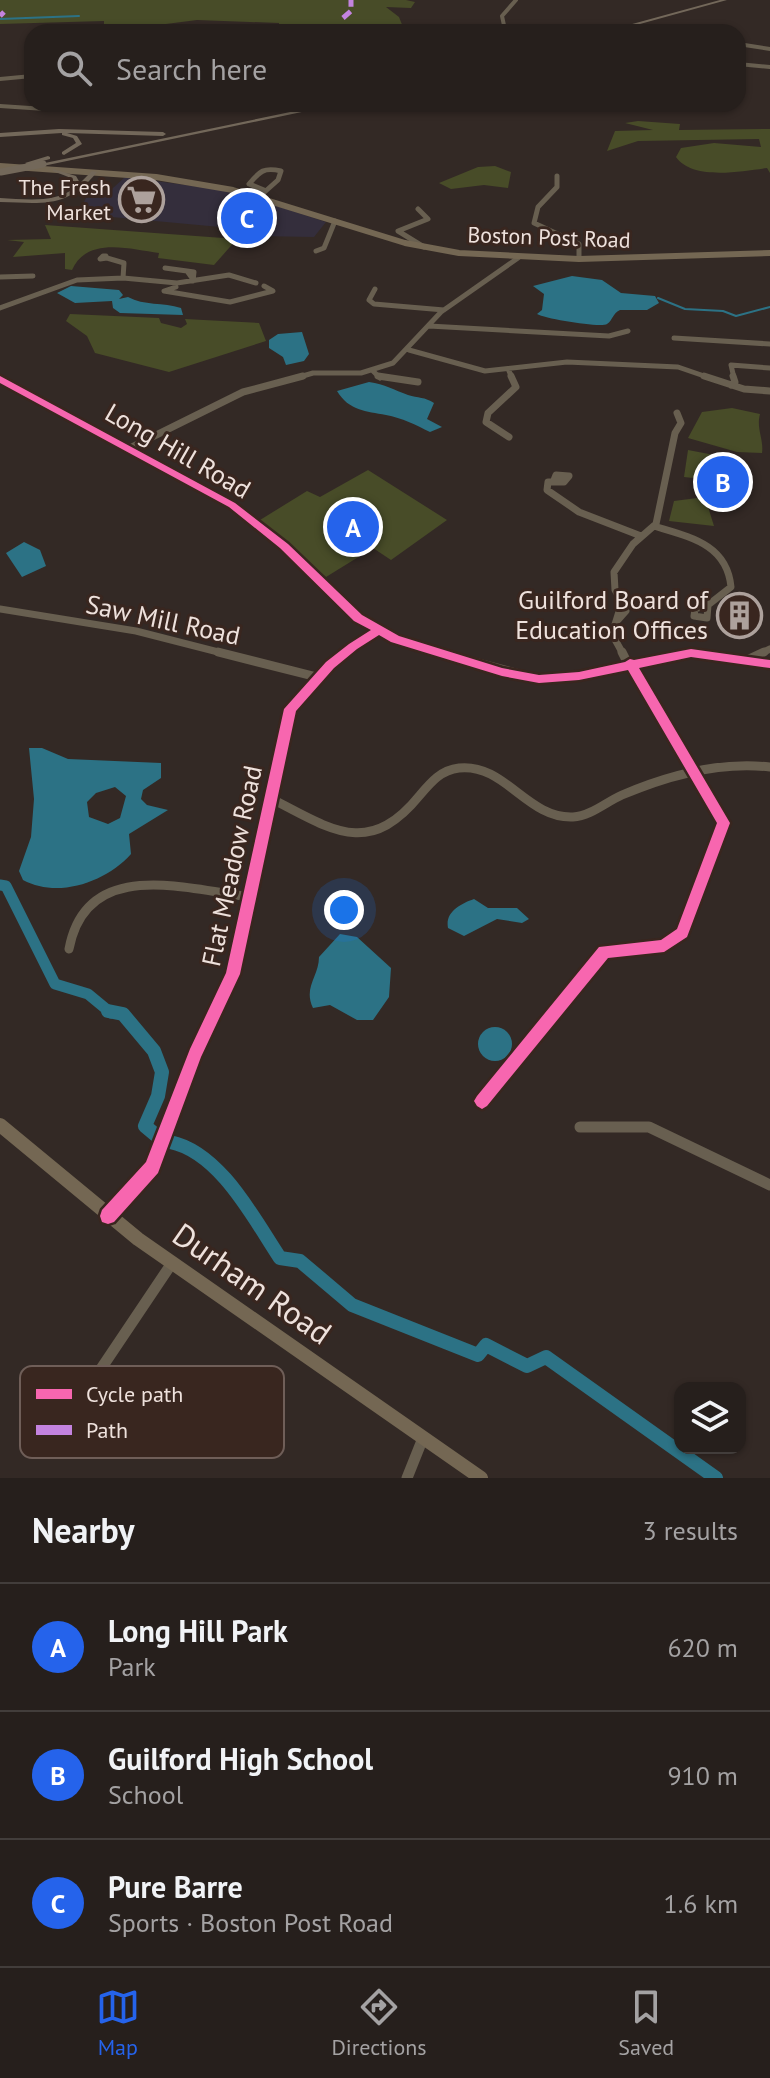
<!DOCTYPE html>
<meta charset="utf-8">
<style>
:root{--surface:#261f1c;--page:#322c29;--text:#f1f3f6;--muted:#a4a2a3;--line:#423d3b;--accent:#2563eb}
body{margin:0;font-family:"PT Sans",sans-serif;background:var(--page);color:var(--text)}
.controls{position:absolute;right:24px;bottom:24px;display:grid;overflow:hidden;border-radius:16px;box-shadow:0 2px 6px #0004}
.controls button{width:72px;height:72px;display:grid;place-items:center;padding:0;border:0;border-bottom:2px solid var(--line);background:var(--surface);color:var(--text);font:40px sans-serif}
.you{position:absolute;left:344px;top:910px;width:28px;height:28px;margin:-20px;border:6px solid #fff;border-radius:50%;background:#1a73e8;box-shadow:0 0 0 12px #1a73e833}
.badge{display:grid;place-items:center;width:52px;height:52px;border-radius:50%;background:var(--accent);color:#fff;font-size:26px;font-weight:700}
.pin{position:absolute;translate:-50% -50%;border:4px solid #fff;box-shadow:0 2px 8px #0006}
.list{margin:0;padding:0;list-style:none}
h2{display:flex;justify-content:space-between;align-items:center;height:104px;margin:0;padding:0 32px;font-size:34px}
h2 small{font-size:26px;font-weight:400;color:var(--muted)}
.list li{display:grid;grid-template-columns:52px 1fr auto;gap:24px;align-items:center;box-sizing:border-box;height:128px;padding:0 32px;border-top:2px solid var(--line)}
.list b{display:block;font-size:30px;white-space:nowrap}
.list p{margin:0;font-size:26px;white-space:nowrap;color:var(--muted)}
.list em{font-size:26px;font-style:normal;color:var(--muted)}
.icon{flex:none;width:44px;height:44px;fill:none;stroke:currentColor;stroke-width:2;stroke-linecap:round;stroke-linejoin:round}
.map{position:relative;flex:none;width:770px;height:1478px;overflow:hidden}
.search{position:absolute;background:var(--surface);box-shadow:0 2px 6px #0004;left:24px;right:24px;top:24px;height:88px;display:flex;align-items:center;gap:20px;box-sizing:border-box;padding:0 28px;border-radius:24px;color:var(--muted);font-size:30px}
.sheet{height:488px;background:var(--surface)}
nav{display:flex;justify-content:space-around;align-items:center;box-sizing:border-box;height:112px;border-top:2px solid var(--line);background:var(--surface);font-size:22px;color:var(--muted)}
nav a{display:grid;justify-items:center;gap:4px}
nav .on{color:var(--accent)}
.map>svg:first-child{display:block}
</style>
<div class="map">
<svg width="770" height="1478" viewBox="0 0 770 1478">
<rect width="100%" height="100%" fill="#332925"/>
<!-- commercial -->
<path fill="#342e3c" d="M125,177l106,14 95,31 -12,15 -58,-1 -36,-9 -119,-11 -19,-10 4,-8h16z"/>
<!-- green -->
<path fill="#484c28" d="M0,0h406l9,2 -4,6 -25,-1 13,10 6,15h-126v-9l-82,-3 -93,12v-11l-104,3z
M638,121l42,3 -1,6 91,-1v44l-3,-5c-25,3 -74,13 -91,-11l5,-9 33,-5 47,4 -2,-8 -121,2 -31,10 8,-20 38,-1 -28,-7z
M478,167l17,-1 16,6 -3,16 -24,-3 -33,4 -12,-6z
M45,225l192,14 -23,26 -56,-7 1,-5c-29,-4 -72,-17 -87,17l-7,-1v-16l-52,4 11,-15 -17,-2 44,-1z
M70,314l89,4 2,5 20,5 6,-4 -2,-5 74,4 7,18 -97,31 -74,-19 -8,-17 -21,-15z
M732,408l28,6c-4,15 4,25 2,39l-25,-1 -49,-14 14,-26z
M688,450l42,8c-5,20 -27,22 -46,19z
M368,470l79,50 -56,40 -18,-12 -47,29 -66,-57 47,-29 13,6z
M705,497l9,29 -45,-5 5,-20z"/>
<!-- water -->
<path fill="#2c7285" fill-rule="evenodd" d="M572,276l30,4 19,13 34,3 4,7 -12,7h-27c-8,4 -7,10 -13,14 -6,4 -61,-5 -70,-10l5,-4 2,-16 -11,-8z
M71,286l48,4 4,5 -4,4 9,-2c16,9 35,5 53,11l2,7 -63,-2 -7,-5 -1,-7 -37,2 -18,-10z
M302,332l7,22 -5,7 -18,4 -3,-8 -14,-9v-8l9,-6z
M369,382c16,2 25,8 39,13 10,3 17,2 26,8l-7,16 15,8 -12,5c-14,-7 -28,-14 -44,-17 -20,-4 -37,-4 -49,-24z
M24,542l16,8 6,16 -24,11 -16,-24z
M29,748h13l26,11 93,4v15l-18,12 -2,9 6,6 21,5 -39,24 2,20c-25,28 -73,45 -108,26l-4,-9 12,-34 3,-38zM115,787l11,9 -6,22 -12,6 -19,-7 -2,-15 9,-9z
M474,899l14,9h29l12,11 -7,4 -25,-4 -33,17 -16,-8c-3,-16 12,-24 26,-29z
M340,934l17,3 34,31 -2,29 -16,23h-16l-27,-15 -17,3c-10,-20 6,-32 6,-51z
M478 1044a17 17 0 1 1 34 0a17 17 0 1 1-34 0Z"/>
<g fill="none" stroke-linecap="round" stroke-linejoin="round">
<!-- stream -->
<path stroke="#2c7285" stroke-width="2" d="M0,19l79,-3
M658,298l27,11 38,2 13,5 34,-9"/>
<!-- river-far1 -->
<path stroke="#2c7285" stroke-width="11" d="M0,885l6,1 49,98 33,10 23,19"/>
<!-- river -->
<path stroke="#2c7285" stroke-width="14" d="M108,1011l15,3 31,37 8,21 -4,24 -13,30 12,10
M170,1142c50,10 84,77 110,116l20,3 52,44 126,50 8,-10 41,21 19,-9 170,121"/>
<!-- minor-far4 -->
<path stroke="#685f50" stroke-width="4" d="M505,30l52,2
M505,30l-3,-14 14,-16
M738,44l32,5
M738,64l32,3
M0,79l32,-3
M693,104l9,3
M0,106l45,3 43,-5"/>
<!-- minor-far3 -->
<path stroke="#685f50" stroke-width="5" d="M557,176v11l-19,20 -4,16 45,21v15
M259,197l19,-17 3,-9c-17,-4 -21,0 -32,13l15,6
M418,209l10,10 -30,12 26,16
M316,251l8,-3 11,-27
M103,256h3l1,2 -7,1z
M107,258l17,5 -1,15
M165,268l22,3
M0,277l33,-1
M192,278l-5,-7 7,1 -1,9
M176,287l-12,4 66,11 43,-11 -9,-5
M375,289l-6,11 5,4 70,6
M0,308l77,-28 46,-2 54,5 52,-8 27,8
M429,326l180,10 19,-5
M674,338l96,6
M409,350l76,21 82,-9 111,5 32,11
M373,371l7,7
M509,371l3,7
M296,378l17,-5h48l32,-10 48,-51 77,-54
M734,378l-3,-13 39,3"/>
<!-- minor-far2 -->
<path stroke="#685f50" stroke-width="7" d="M378,376l40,6
M704,376l40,13 26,2
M0,379l232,126 52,41 74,72 37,21 48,15
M731,385l4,-3 -2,-6
M509,437l-23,-15 2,-9 28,-26 -5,-11
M130,448l113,-56 60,-16
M554,480l2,-5 13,1 -5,6h-16l-1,8 32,22 62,24
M654,526c36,11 73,18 77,61l-23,18
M621,605l-9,29 11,20
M708,605l-1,13 -13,-2 1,-7z
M0,609l136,22 90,23
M618,620l8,-9 -11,-21 -1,-18 19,-28 23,-20 19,-91 6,-10 -4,-10
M343,654l35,-23
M686,654h12
M760,654l10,-5"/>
<!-- minor-far1 -->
<path stroke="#685f50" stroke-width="9" d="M218,652l99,25
M437,652l102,27 40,-3 112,-23 79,11
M622,652l6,12
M749,659l15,-7
M272,799c60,31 97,59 148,-4 11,-13 21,-25 39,-27 46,-5 68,51 114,49 18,-1 33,-15 49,-22 47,-20 97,-34 148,-28
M69,949c17,-91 114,-61 180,-52
M215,1013l18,-39 57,-265 56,-57
M554,1013l50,-61 60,-6 18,-13 42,-110 -94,-160"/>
<!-- minor -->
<path stroke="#685f50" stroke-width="11" d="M482,1101l74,-90
M580,1127h69l121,58
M109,1215l43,-48 63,-156
M74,1409l98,-146
M407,1478l16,-40"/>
<!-- major-far1 -->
<path stroke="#746753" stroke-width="6" d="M0,166l156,11 77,13 172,53 54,10 120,6 191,-6"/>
<!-- major -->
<path stroke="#746753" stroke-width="14" d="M0,1125l138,114 343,239"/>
<!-- highway -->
<path fill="#73685a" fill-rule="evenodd" d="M720,0h7l-116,32h-8z
M329,104h11l-297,62 -3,-2z
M59,129l104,3 3,2 -3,2 -96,-3 10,3 5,8 -18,11 -2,-1v-2l14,-9 -3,-5 -11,-3v-2l-62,4v-4z
M48,156l2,1v2l-22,6 -3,-2z
M53,169l23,7 4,7 12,-12 5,1c-30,37 -54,31 -97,30v-4c26,1 54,6 76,-11l-5,-9 -18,-7z"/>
<!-- highway-bridge-far1 -->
<path stroke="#73685a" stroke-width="5" d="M39,165l4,-1"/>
<!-- highway-bridge -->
<path stroke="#73685a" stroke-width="7" d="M1,172l42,-8"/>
<!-- quiet -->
<path stroke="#c483df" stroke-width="5" stroke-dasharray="10 5" stroke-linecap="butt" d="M0,16l4,-4
M343,18l8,-7v-11"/>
<defs>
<path id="cycleway" d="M0,376l235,127 53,41 74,71 37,21 103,32 37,7 40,-3 46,-10 5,-3 4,1 57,-11 79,11v8l-79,-11 -52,11 91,155 -43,114 -23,15 -56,6 -121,148 -5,3 -5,-3 -3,-5 3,-5 122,-149 62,-7 16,-11 40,-106 -89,-153 -49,10 -40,3 -37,-7 -111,-34 -12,-7 -22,14 -23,19 -38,43 -56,263 -39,83 -43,116 -44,49 -6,2 -6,-2 -2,-6 2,-6 44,-48 44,-113 36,-76 58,-264 42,-47 23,-18 22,-14 -17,-9 -74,-73 -51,-41 -229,-124z"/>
</defs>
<!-- cycleway casing -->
<use href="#cycleway" stroke="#39261f" stroke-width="5"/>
<!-- cycleway -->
<use href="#cycleway" fill="#f766af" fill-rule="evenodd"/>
</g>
<!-- icons -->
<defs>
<symbol id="supermarket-ring" viewBox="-11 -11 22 22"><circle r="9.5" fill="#39261f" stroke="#ada19c" stroke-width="1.5"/><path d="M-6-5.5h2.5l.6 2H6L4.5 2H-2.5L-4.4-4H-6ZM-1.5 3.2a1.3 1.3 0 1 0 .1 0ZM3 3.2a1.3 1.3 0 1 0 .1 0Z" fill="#ada19c"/></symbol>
<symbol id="building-ring" viewBox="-11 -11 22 22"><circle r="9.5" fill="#39261f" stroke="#ada19c" stroke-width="1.5"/><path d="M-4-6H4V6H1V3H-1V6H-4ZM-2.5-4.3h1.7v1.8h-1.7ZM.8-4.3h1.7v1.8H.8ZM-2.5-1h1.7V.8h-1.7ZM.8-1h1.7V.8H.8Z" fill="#ada19c"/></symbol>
</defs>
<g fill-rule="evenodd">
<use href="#supermarket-ring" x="116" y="174" width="51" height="51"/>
<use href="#building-ring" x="714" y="590" width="51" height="51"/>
</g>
<g text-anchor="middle" stroke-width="6" stroke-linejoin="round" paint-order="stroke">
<!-- far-poi labels -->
<g font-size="22" fill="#eee1dc" stroke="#39261f" text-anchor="end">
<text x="111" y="195">The Fresh<tspan x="111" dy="25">Market</tspan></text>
</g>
<!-- far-street labels -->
<g font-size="22" fill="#eee1dc" stroke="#39261f">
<text transform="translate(549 237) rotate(2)" y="8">Boston Post Road</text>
</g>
<!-- street labels -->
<g font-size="26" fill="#eee1dc" stroke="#39261f">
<text transform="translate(178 451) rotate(30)" y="9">Long Hill Road</text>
<text transform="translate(163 620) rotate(12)" y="9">Saw Mill Road</text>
<text transform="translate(232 866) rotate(-78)" y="9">Flat Meadow Road</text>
</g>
<!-- poi labels -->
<g font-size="26" fill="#eee1dc" stroke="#39261f" text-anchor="end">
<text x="708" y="609">Guilford Board of<tspan x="708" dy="30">Education Offices</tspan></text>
</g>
<!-- near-street labels -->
<g font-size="32" fill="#eee1dc" stroke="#39261f">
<text transform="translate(252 1284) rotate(35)" y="11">Durham Road</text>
</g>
</g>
<!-- legend -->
<rect x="20" y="1366" width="264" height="92" rx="12" fill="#39261f" stroke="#6f5e58" stroke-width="2"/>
<rect x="36" y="1389" width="36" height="10" fill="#f766af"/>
<rect x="36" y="1425" width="36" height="10" fill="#c483df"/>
<g font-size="22" fill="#eee1dc">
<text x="86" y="1402">Cycle path</text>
<text x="86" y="1438">Path</text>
</g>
</svg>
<div class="controls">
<button><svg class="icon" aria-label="layers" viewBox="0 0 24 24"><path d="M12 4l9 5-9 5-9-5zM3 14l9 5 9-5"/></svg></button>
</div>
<div class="you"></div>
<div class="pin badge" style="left:353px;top:527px">A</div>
<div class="pin badge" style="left:723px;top:482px">B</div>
<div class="pin badge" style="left:247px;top:218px">C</div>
<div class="search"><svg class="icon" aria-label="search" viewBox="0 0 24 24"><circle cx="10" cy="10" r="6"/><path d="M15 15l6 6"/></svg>Search here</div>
</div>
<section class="sheet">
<h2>Nearby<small>3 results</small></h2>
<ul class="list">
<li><span class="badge">A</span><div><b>Long Hill Park</b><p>Park</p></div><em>620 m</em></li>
<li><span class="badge">B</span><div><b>Guilford High School</b><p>School</p></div><em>910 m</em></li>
<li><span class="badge">C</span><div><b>Pure Barre</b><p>Sports · Boston Post Road</p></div><em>1.6 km</em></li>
</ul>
</section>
<nav>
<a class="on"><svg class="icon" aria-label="map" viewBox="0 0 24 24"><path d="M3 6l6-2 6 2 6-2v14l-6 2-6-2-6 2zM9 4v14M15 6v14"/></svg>Map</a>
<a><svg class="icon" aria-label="directions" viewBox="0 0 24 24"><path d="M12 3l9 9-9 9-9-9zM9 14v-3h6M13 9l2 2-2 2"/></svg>Directions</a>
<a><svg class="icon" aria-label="saved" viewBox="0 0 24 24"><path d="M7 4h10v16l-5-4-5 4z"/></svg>Saved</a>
</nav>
